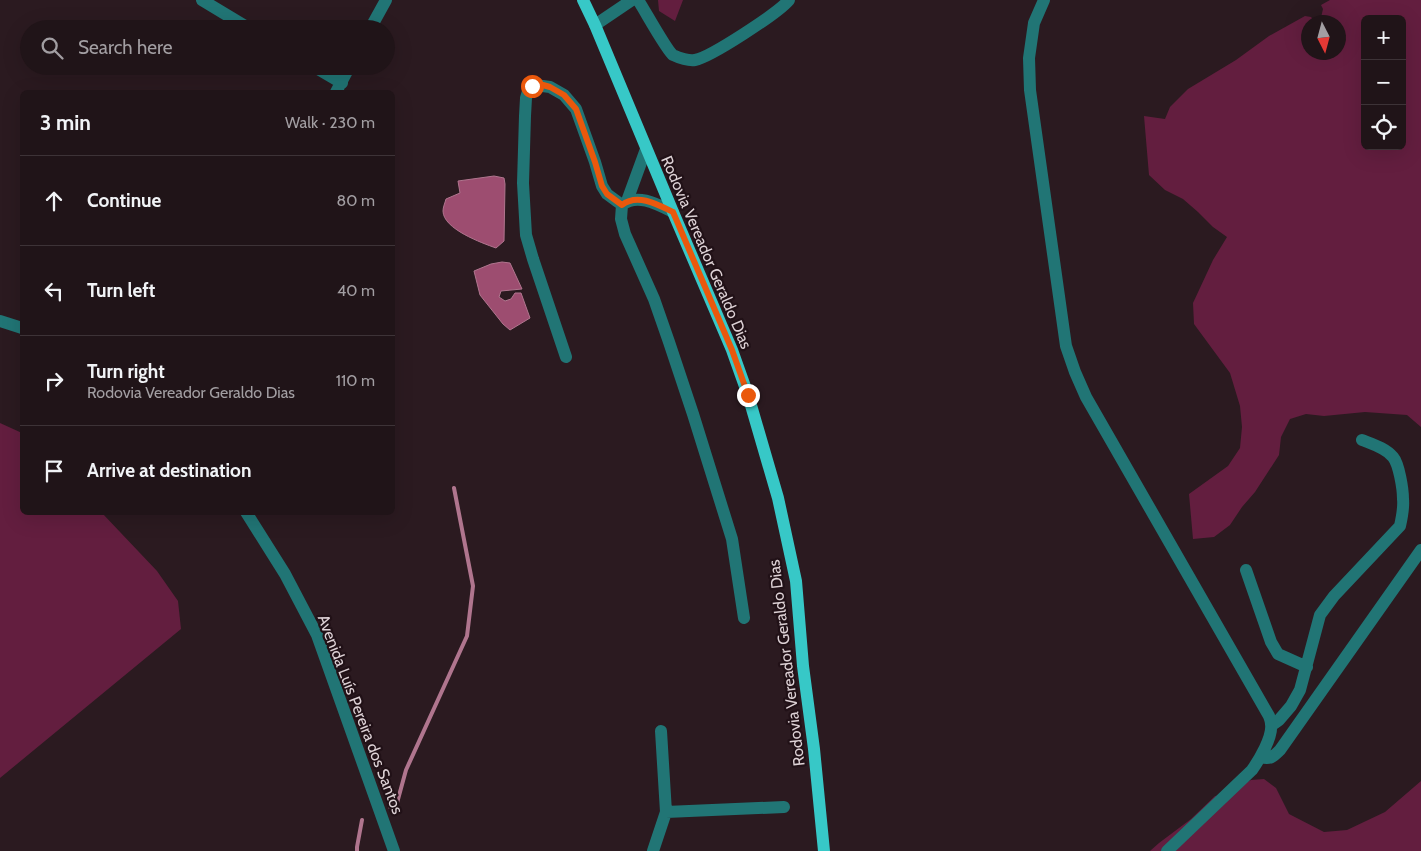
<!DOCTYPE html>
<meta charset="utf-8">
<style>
:root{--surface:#201418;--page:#2d2125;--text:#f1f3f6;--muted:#a29ea2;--line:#3d3337}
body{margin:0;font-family:Cabin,sans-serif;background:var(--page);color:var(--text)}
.controls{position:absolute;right:15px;top:15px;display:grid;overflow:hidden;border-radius:8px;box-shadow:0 5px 20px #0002}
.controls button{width:45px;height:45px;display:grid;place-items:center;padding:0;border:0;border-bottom:1px solid var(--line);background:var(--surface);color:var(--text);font:25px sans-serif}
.compass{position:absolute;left:1301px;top:15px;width:45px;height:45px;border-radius:50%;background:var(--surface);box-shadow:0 5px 20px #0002;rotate:174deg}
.stop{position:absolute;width:15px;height:15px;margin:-11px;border:4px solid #ea580c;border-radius:50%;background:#fff}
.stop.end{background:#ea580c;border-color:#fff;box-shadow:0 1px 5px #0008}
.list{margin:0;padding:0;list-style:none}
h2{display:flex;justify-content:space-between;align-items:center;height:65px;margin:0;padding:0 20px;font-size:21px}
h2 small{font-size:16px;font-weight:400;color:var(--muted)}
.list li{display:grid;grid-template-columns:32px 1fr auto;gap:15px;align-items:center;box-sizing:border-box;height:90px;padding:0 20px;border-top:1px solid var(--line)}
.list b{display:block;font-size:19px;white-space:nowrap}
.list p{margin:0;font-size:16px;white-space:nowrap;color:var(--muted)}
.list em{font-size:16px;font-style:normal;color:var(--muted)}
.icon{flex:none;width:28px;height:28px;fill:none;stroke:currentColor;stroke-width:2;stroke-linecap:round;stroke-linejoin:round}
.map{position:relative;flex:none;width:1421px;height:851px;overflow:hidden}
.search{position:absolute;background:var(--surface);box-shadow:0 5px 20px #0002;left:20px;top:20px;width:375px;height:55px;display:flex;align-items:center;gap:12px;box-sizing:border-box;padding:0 18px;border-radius:28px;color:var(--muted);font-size:19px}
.panel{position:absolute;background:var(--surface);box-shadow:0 5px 20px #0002;left:20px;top:90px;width:375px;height:425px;border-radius:8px}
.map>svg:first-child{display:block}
</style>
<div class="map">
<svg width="1421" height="851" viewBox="0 0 1421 851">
<rect width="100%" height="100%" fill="#2b1a20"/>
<!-- green -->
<path fill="#631e3f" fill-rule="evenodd" d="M658,0h25l-8,21 -16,-10z
M1330,0h91v427l-14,-12 -42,-3 -41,4 -18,-2 -16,5 -9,18 -2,18 -24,37 -13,15 -12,18 -16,12 -21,2 -4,-45 39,-28 12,-18 2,-21 -2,-21 -10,-33 -36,-49 -1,-21 20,-43 14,-23 -14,-10 -15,-15 -15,-13 -18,-9 -16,-15 -5,-59 21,3 5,-12 18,-18 48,-29 33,-24 36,-20 6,1 4,5h-7v30h30v-30h-18l3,-13 -2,-4zM1365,19h37v127h-37z
M0,423l22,10v79l80,1 55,58 21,30 3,28 -181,149z
M1264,779l12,9 13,26 35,18 23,-2 38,-18 36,-31v70h-271l9,-8 32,-24 24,-23 7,-1 29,-15z"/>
<!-- water -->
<path fill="#9d4d70" stroke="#b0758e" d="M494,176l10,2 1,6 -1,57 -8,7c-14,-5 -53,-19 -53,-37 0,-4 2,-8 3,-12l14,-6 -2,-12z
M502,262l8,1 12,26 -21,2 -2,6 6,4 6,-2 4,-6h6l9,25 -20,12 -7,-6 -23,-29 -6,-24 17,-7z"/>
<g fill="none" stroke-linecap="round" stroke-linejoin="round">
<!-- stream -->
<path stroke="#b0758e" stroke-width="4" d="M390,807l7,-4 9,-33 61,-134 6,-50 -19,-98
M357,851v-4l5,-27"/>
<!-- minor -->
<path stroke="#217575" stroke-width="12" d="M202,0l48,29
M638,0c6,9 29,51 35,55 6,3 16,6 22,5 16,-3 83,-47 94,-60
M1044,0l-10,23 -5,35 1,32 36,256 9,26 11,25 183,319c1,3 2,5 2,8 2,13 -12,36 -19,46l-85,81
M595,25l37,-25
M370,29l16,-29
M313,66l29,17
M336,92l14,-26
M627,201l19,-52
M622,205l-1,14 4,15 29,65 15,43 24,72 39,125 12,79
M0,321l22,7
M566,357l-33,-98 -7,-24 -3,-52 2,-67 1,-18 3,-10 6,-3 15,2 14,8 12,14 19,53 7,24 5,8 15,11c15,-12 35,-1 51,7
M246,512l39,62 32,61 77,216
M1246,570l25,72 7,12 29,13
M1272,725l7,-5 12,-14 9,-16 20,-75 14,-19 66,-70c2,-9 4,-18 3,-27 0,-10 -4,-35 -10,-42 -7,-9 -21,-13 -31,-17
M1261,757c9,3 12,0 19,-7l141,-200
M666,812l118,-5
M653,851l13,-39 -5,-81"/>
<!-- major -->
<path stroke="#37c8c7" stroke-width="12" d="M583,0l12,25 78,187 59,138 16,45 30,103 18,83 7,85 11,83 10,102"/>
</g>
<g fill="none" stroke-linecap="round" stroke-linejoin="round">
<!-- route -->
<path stroke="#ea580c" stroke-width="6" d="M532,86l11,-1 7,2 14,8 12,14 19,53 7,24 5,8 15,11c15,-12 35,-1 51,7l59,138 16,45"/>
</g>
<g text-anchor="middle" stroke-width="4.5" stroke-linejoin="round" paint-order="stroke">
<!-- street labels -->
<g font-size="16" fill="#ddd1d5" stroke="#211117">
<text transform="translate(707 252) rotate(67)" y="6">Rodovia Vereador Geraldo Dias</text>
<text transform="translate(786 663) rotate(-97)" y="6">Rodovia Vereador Geraldo Dias</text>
<text transform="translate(361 714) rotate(69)" y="6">Avenida Luís Pereira dos Santos</text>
</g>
</g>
</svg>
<div class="controls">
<button>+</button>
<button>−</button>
<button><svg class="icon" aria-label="locate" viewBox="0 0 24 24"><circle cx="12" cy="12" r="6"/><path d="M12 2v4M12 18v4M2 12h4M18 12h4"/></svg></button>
</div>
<svg class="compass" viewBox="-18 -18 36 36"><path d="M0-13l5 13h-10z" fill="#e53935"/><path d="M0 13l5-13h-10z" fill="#a29ea2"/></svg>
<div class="stop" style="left:532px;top:86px"></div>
<div class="stop end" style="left:748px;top:395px"></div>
<div class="search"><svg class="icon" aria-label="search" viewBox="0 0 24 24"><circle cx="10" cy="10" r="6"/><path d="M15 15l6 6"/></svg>Search here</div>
<section class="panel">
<h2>3 min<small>Walk · 230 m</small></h2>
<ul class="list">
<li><svg class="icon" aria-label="ahead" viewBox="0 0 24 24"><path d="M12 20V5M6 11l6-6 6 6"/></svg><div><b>Continue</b></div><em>80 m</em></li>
<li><svg class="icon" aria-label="left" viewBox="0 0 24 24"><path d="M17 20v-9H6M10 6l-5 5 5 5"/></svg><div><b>Turn left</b></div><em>40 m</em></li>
<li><svg class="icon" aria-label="right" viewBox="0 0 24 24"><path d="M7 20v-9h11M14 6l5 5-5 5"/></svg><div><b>Turn right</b><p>Rodovia Vereador Geraldo Dias</p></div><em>110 m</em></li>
<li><svg class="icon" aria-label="arrive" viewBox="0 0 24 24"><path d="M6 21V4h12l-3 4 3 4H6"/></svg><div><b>Arrive at destination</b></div></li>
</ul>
</section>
</div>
